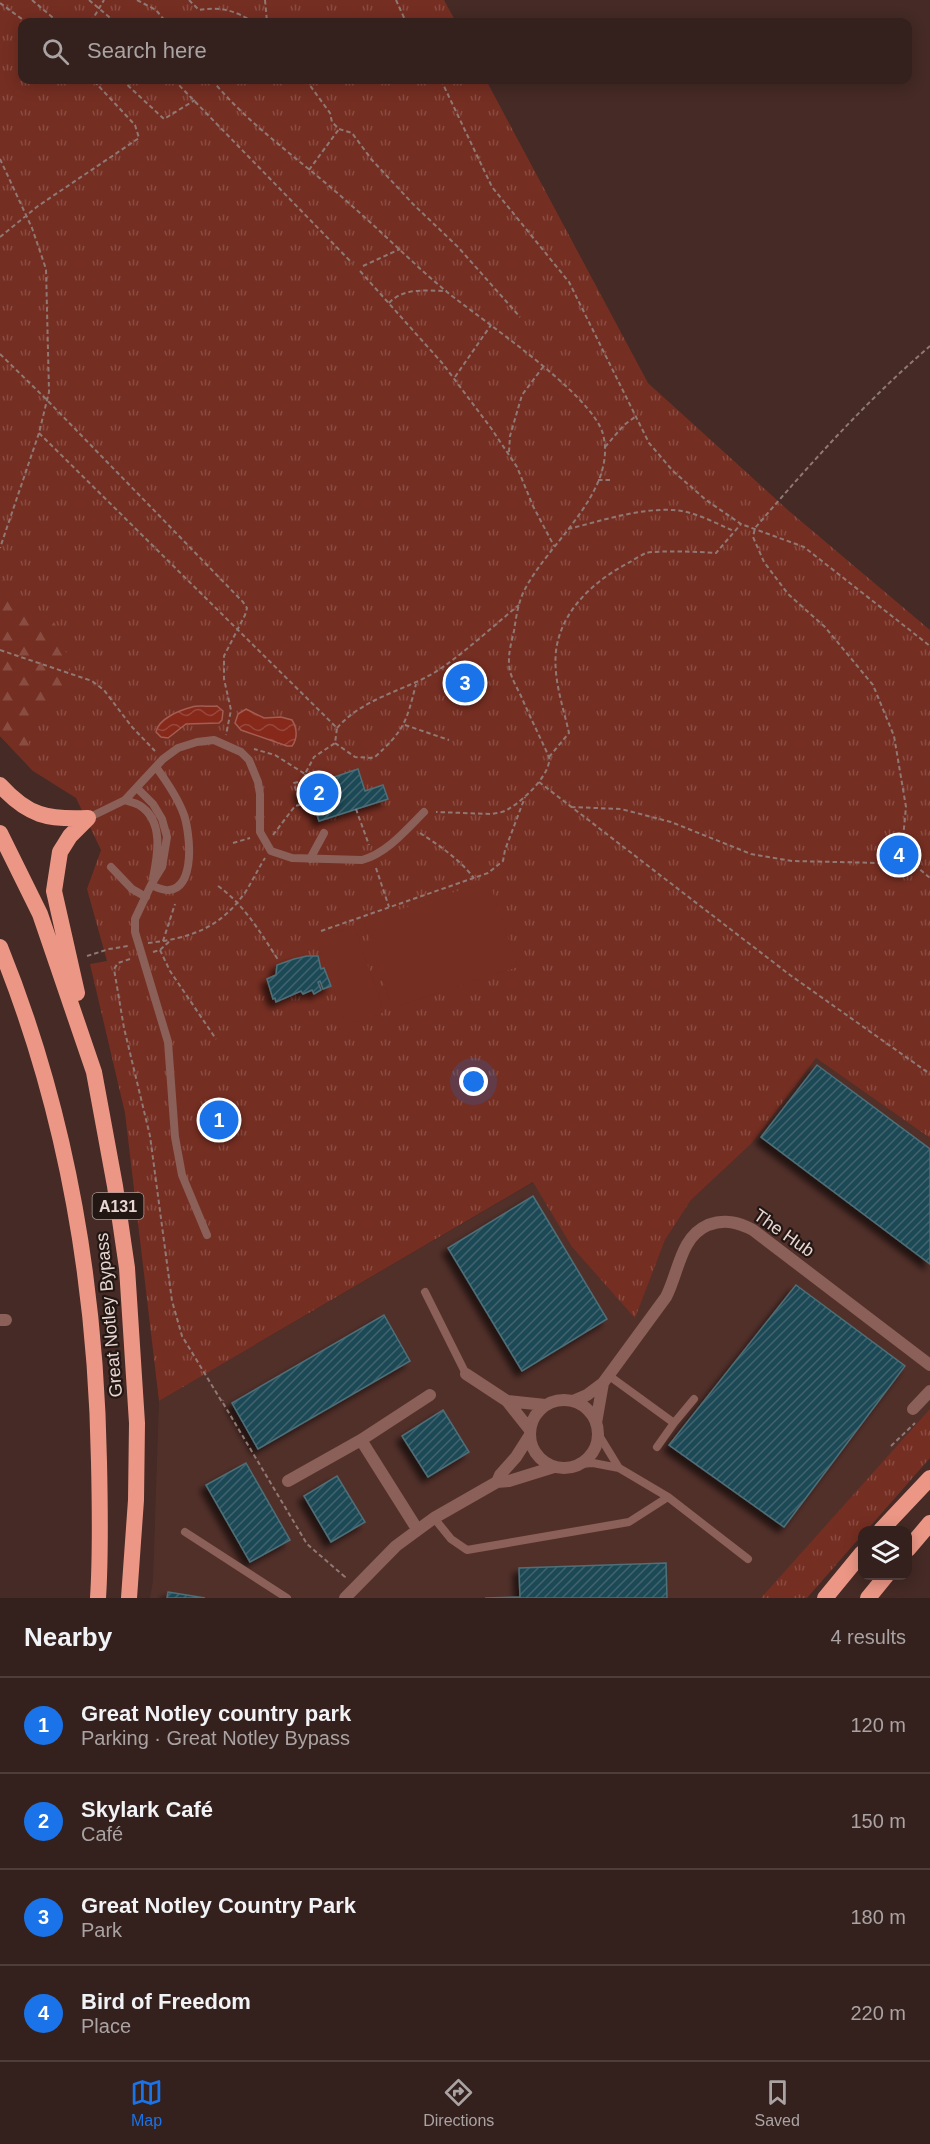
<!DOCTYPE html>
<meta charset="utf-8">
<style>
:root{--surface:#34201c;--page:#3c2825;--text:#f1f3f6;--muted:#a9a3a3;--line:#4e3e3b;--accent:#1a73e8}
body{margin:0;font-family:Helvetica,sans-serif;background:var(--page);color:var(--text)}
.controls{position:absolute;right:18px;bottom:18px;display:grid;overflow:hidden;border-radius:12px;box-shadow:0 3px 15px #0003}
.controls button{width:54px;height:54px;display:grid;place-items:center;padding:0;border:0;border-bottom:2px solid var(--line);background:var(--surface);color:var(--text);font:30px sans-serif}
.you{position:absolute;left:474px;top:1082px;width:21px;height:21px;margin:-15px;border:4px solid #fff;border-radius:50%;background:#1a73e8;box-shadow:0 0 0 9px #1a73e833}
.badge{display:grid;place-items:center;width:39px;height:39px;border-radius:50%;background:var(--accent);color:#fff;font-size:20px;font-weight:700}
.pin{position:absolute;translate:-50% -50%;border:3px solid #fff;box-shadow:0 2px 6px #0006}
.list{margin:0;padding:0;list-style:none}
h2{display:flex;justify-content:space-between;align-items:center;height:78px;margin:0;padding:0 24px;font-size:26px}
h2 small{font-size:20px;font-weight:400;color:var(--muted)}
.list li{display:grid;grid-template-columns:39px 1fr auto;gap:18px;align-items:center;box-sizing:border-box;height:96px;padding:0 24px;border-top:2px solid var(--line)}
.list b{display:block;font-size:22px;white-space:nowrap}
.list p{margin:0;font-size:20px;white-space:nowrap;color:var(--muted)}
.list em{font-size:20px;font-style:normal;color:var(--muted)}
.icon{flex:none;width:33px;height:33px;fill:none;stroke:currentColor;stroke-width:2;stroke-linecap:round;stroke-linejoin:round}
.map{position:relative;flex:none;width:930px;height:1598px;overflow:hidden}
.search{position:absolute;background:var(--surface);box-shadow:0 3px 15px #0003;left:18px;right:18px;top:18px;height:66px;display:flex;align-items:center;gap:15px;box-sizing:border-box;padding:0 21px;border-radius:12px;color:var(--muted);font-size:22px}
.sheet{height:462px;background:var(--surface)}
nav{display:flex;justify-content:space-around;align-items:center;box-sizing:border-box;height:84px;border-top:2px solid var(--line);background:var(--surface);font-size:16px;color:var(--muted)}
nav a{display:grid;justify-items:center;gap:3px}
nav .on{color:var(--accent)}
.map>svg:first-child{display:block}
</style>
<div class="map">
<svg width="930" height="1598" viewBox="0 0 930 1598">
<defs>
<pattern id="grass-tufts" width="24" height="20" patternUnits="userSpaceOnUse" patternTransform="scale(1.5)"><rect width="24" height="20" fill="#752e22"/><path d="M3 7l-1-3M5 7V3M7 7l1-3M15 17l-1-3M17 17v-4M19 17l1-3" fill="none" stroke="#894c41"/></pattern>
<pattern id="forest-firs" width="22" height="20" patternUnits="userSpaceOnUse" patternTransform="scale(1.5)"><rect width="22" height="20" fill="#752e22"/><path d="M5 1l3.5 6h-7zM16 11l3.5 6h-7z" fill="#894c41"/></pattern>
<pattern id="water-waves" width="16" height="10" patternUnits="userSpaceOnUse" patternTransform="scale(1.5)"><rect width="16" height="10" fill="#86291b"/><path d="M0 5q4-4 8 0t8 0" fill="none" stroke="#97473b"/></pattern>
<pattern id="building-hatch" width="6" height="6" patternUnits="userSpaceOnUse" patternTransform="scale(1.5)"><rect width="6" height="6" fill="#1f4a56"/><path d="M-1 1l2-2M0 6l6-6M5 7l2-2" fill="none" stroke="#40636d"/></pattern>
<filter id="shadow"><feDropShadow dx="-5.5" dy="5.5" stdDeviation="3" flood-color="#0009"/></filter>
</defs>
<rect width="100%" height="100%" fill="#452a25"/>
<!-- built -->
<path fill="#52302a" d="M816,1058l114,80v319l-145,141h-635l3,-17 6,-180 375,-219 38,65 63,70 30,-77 26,-40 61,-57z"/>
<!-- grass -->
<path fill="url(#grass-tufts)" d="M0,0h444l12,22h-434v58h464l162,303 141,128 141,119v508l-114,-80 -64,85 -61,57 -26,40 -30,78 -63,-71 -39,-65 -374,219 -34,-288 -35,-149 17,-3 -20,-72 14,-39 -25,-52 -43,-27 -33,-35z
M930,1409v49l-63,72h-5v5l-55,63h-46z"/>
<!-- forest -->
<path fill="url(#forest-firs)" d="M0,576l29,34 21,5c14,23 19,47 24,73l-48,35 7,48 -33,-35z"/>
<!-- garden -->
<path fill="#752e22" d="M489,881l29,86 -126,41 -28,-87z
M354,926l30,86 -38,13 -30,-86z"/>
<!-- water -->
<path fill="url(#water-waves)" stroke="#a35d52" stroke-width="1.5" d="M217,706l6,5 -1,9 -3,3 -33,1 -18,14 -7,-1 -5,-5c2,-13 24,-22 36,-25 7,-2 17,0 25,-1z
M246,709l18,9 17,-1 11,3c5,8 6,18 0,26h-5l-46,-16 -6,-7 3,-9z"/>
<!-- building -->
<path fill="url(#building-hatch)" stroke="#4e6f79" stroke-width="1.5" filter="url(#shadow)" d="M358,769l7,22 18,-6 5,14 -69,22 -4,-13 -4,2 -4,-10 -4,1 -4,-12z
M307,956h11l3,13 3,-1 7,18 -8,3 -3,-8 -2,1 3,8 -7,4 -2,-4 -9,4 -2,-3 -25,11 -1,-4 -2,1 -6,-20 9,-4 1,-10 17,-6z
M817,1065l113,84v115l-169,-127z
M533,1196l74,123 -85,52 -74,-123z
M796,1285l109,81 -121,161 -115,-82z
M384,1315l26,46 -152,88 -26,-46z
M443,1410l26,42 -41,25 -26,-41z
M246,1463l44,77 -40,22 -44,-77z
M337,1476l28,46 -34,20 -27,-46z
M666,1563l1,35h-182l35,-1 -1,-29z
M168,1592l37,6h-38z"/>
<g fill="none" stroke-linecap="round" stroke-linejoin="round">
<!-- path -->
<path stroke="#907974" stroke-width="2" stroke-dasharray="4.5 3" stroke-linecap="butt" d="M32,0l26,22
M89,0l26,22
M137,0l19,10 10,12
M189,0l10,10c22,-4 36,1 55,12
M265,0l2,22
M396,0l10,22
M0,3l26,19
M91,22l13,-22
M122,80l42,39 31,-19
M174,80l178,183
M212,80c37,45 87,79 131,118 35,30 68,64 104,94 36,29 145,102 156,142 15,58 -56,110 -79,157 -6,12 -8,27 -10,40 -3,13 -7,26 -4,40 2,8 7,17 11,25 9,21 19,41 28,61 3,16 -25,43 -39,51 -5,4 -12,5 -18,6l-56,-2
M306,80l24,33 2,9 7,7 13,4 20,27 41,44 45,43 62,70
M441,80l51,107 77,95 80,161 24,28 33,29 35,24 63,23 126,99
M0,159l32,69 14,41 3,123 -10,41 -39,115
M309,170l30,-41
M0,237l38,-31 101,-68 -4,-13 -42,-45
M363,266l37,-17
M360,271l83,93 48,64 26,39 16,39 21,40
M389,303c15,-16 37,-12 58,-12
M0,354l46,45 197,203 4,6 -2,7 -21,41v23l7,31 -5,25
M455,377l36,-52
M39,433l298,295 -2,15 -21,14 -9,17 -30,-19 -21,-6
M605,447l19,-22 11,-8
M509,452l1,-16 12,-41 21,-28
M598,480h14
M568,529c33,-8 71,-21 105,-19 21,1 42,13 61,21
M0,650l92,31 12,9 28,37 23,24
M405,725l44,15
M337,728c28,-32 70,-37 103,-59 28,-19 53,-43 79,-64
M335,743l20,14 19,1c30,-28 32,-34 42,-74
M549,757l20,-24c-6,-27 -16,-54 -13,-82 5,-41 39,-71 74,-89 5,-3 11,-7 16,-9 13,-3 56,-1 70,0l25,-29
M306,780l20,-6
M539,782l251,193 140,99
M300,805l-6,-22 12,-3 -1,-6
M571,807l50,2 50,13 80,32 41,7 88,2 15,-13 8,-12 3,-31 -12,-71 -21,-51 -48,-58 -37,-33 -24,-32 -11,-25 2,-9c55,-64 111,-127 175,-182
M356,809l13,36
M420,833c20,13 39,26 54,45
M273,835l22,-29 13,-3
M903,838l8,24 19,16
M233,843l17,-5
M881,863l18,3 12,-4
M376,868l13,39
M218,886c27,19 43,48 61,75
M321,931l167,-58 15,-12 2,-11 20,-53
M163,941l12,-37
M148,943c43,-5 73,-15 98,-52 7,-11 12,-22 19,-33
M160,950l10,21 46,68
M153,952l7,-2 11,-10
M87,956l22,-7 19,-3
M130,959l-12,4 -4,6 10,59 26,108 22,165 10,35 40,66 1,-2
M223,1403l84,141 38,33 -1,1
M891,1446l24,-23"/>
<!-- service -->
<path stroke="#8b6058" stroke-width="8" d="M137,788l16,16 9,15 5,18 -5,30 -11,18 -16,34v13l33,110 7,95 7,38 25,60
M125,800c5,2 11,3 14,5 25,15 19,49 14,73
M88,818l37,-18 38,-41 15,-11 19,-6 17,-2 27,12 8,8 9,22 2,12v38l11,19 21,7 70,2c25,-7 44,-30 62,-48
M310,859l14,-26
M111,867l21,22 14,8
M151,885c5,2 13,6 18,5 27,-3 21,-57 15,-75 -6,-17 -17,-33 -28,-48
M425,1292l41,82
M608,1375l66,48 -17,24
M674,1423l20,-24
M597,1432l22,36
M580,1464l13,-1 26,5 49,29 80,62
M434,1518l17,21 16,11 162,-28 39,-25
M185,1532l102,66"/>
<!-- minor -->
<path stroke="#8b6058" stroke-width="12" d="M0,1320h6
M466,1374l41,27 23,29
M530 1434a34 34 0 1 1 68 0a34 34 0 1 1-68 0Z
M507,1401l38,4
M573,1401l14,-6 16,-12 63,-86c13,-25 14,-60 42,-72 17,-6 30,-3 45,5l177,135
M913,1409l17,-18
M596,1423l7,-40
M361,1440l56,89
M288,1481l73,-41 69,-45
M497,1482l3,-7 16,-18 14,-22
M345,1598l51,-52 38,-28 63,-36 12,-1 45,-14"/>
<!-- trunk -->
<path stroke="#ec9786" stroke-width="16" d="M0,785c28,31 48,35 88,33
M0,833l40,81 54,158 21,114 12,82 10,155 -1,77 -7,98
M0,947c66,163 96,339 99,515 1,45 2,90 -1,136
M77,993l-23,-102 6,-39 10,-16 18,-18
M881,1530l49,-52
M908,1549l22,-26
M825,1598l37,-45
M868,1598l18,-22"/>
</g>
<g text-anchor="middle" stroke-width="4.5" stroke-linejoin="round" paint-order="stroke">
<!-- shield labels -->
<rect fill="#231714" stroke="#ad9d99" stroke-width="1.5" x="92.5" y="1193" width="51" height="26" rx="4.5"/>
<g font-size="16" font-weight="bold" fill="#e8d6d2">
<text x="118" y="1212">A131</text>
</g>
<!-- street labels -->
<g font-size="18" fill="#e8d6d2" stroke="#231714">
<text transform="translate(784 1233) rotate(35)" y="6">The Hub</text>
<text transform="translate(109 1315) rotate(-95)" y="6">Great Notley Bypass</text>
</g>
</g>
</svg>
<div class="controls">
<button><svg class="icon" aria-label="layers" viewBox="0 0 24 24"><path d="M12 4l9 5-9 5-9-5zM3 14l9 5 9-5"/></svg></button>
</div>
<div class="you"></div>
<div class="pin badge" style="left:219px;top:1120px">1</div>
<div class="pin badge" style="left:319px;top:793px">2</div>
<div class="pin badge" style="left:465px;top:683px">3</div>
<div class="pin badge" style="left:899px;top:855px">4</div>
<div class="search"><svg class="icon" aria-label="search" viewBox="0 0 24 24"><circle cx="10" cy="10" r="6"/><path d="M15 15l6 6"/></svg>Search here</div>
</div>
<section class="sheet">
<h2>Nearby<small>4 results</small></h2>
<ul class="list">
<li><span class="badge">1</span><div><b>Great Notley country park</b><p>Parking · Great Notley Bypass</p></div><em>120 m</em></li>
<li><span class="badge">2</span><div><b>Skylark Café</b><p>Café</p></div><em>150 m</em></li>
<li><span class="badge">3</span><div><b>Great Notley Country Park</b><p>Park</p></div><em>180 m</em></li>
<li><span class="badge">4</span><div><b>Bird of Freedom</b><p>Place</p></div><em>220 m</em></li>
</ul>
</section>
<nav>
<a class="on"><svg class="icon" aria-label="map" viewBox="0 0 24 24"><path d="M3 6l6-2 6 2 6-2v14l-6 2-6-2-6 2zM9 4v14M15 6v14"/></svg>Map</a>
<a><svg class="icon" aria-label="directions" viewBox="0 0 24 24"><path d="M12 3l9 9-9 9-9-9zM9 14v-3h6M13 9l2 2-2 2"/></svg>Directions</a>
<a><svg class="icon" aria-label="saved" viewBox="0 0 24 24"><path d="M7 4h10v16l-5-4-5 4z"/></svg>Saved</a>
</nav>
